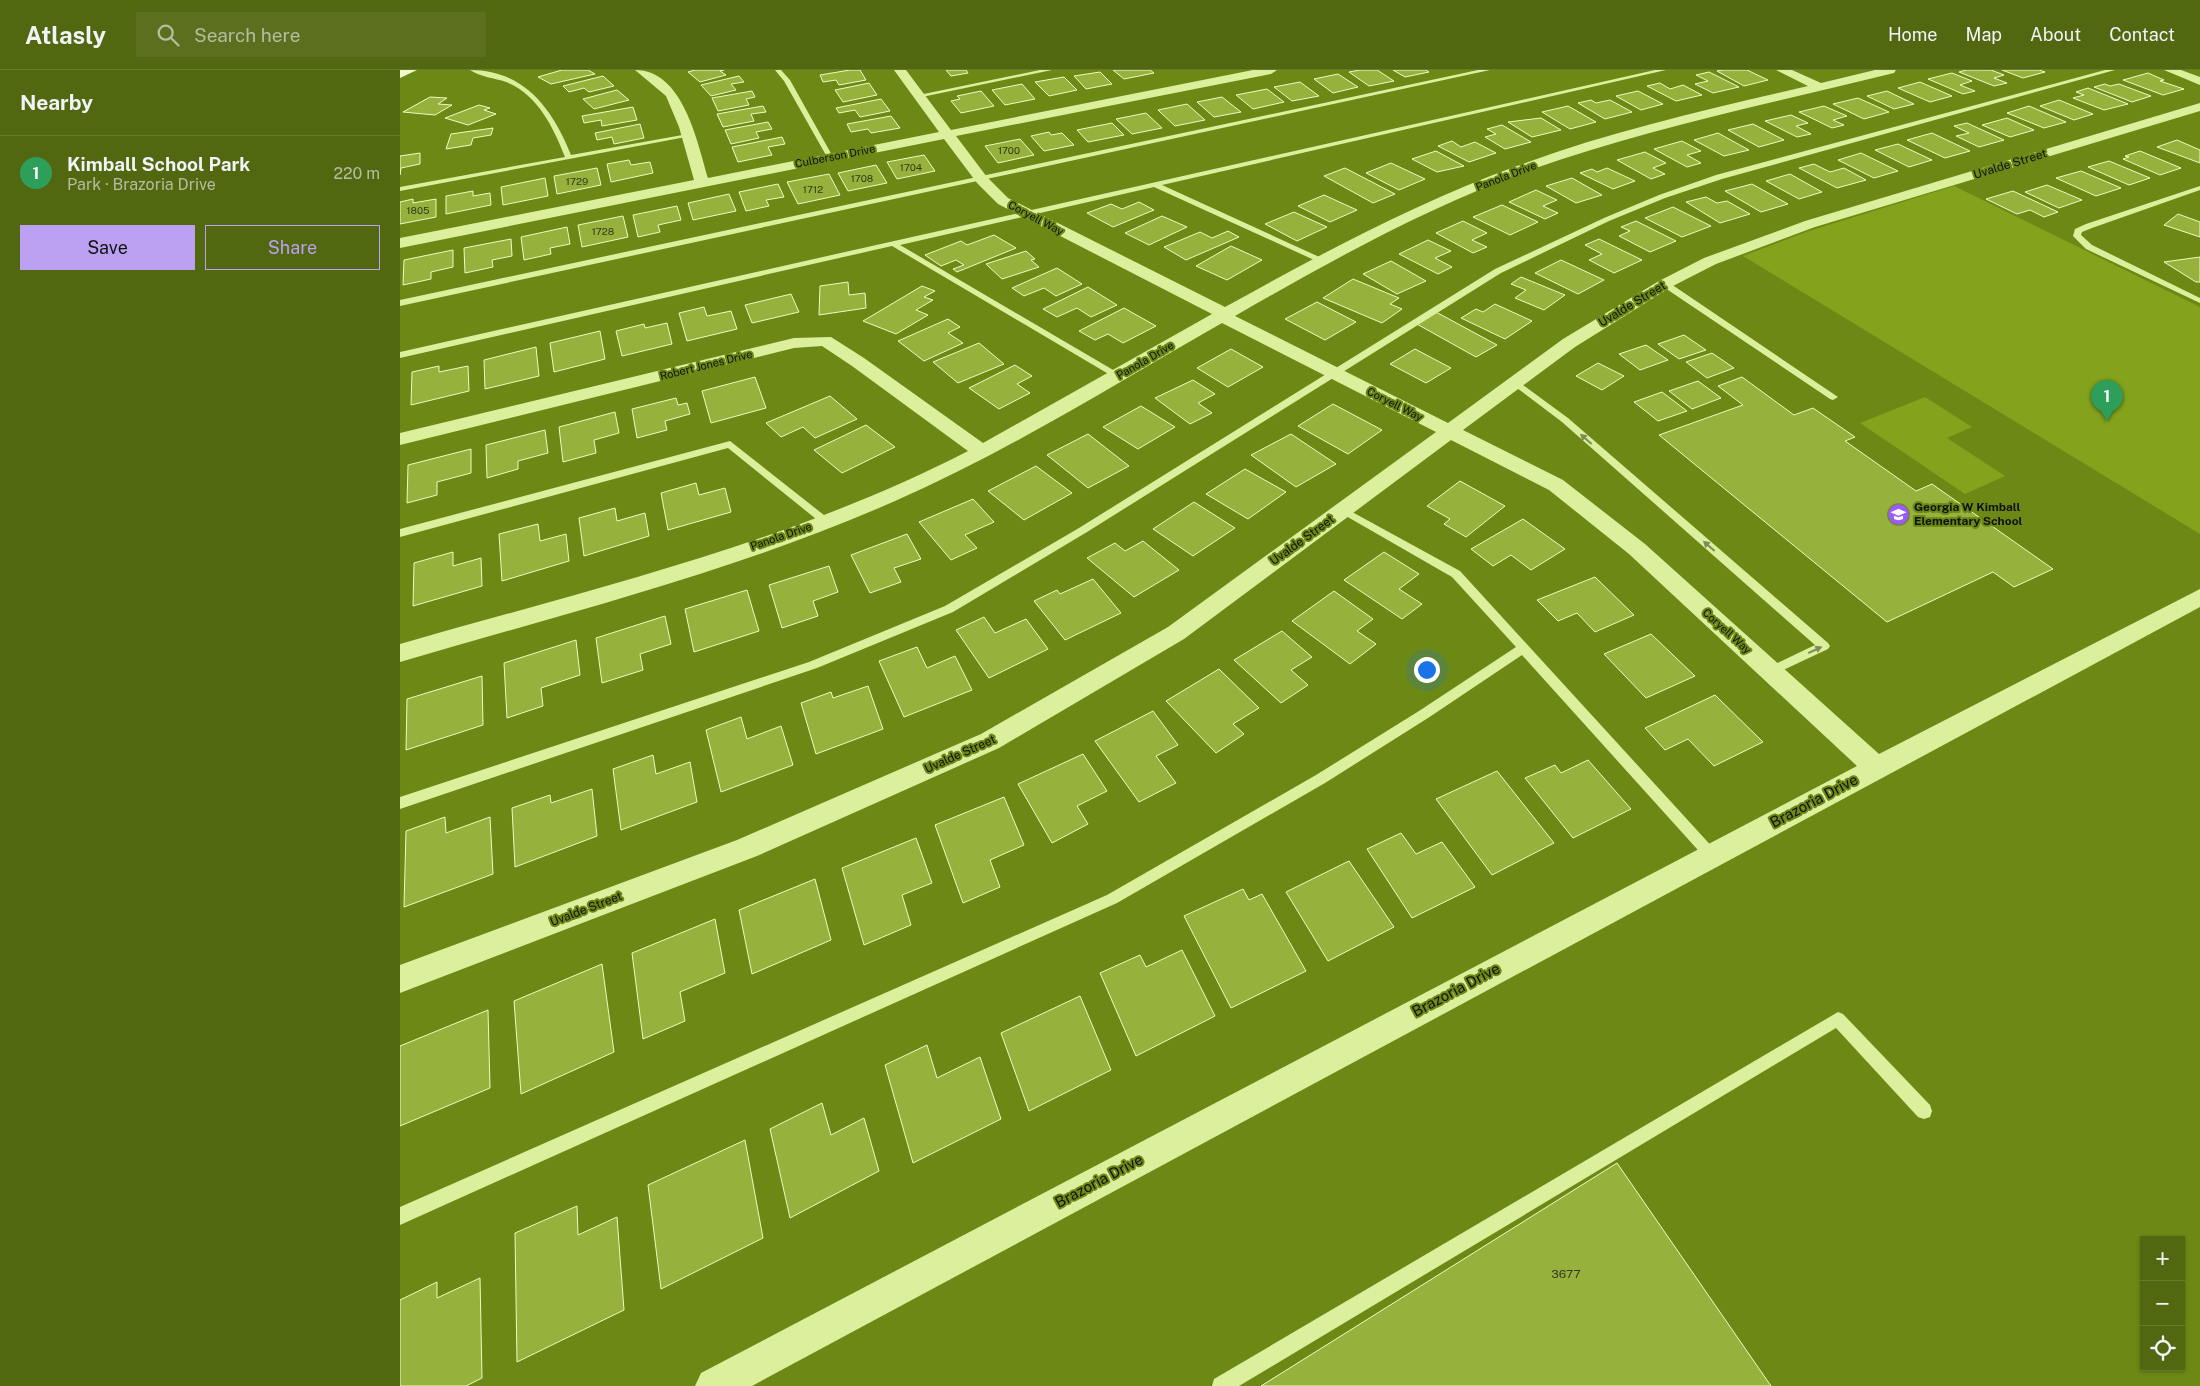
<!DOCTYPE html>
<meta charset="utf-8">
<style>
:root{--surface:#516710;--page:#5b6f1e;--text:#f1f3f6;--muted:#b4be9f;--line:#677b30;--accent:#bca0f2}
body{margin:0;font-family:"Public Sans",sans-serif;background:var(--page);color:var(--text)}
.controls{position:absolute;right:15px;bottom:15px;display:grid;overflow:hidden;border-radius:0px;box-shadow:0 1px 4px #0004}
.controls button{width:45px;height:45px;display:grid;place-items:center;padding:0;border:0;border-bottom:1px solid var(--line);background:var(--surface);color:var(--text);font:25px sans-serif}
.you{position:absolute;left:1026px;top:599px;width:18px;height:18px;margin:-12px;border:4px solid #fff;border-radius:50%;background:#1a73e8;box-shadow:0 0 0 8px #1a73e833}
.badge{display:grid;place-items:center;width:32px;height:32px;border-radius:50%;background:var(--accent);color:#fff;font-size:16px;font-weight:700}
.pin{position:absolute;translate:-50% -41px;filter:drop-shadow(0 1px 2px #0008)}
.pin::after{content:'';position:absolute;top:26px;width:18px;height:15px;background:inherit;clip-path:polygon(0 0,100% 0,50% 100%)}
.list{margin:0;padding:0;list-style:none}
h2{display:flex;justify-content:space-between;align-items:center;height:65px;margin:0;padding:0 20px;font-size:21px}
h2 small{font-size:16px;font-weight:400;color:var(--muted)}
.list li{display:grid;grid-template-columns:32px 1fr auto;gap:15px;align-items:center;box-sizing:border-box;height:75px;padding:0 20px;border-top:1px solid var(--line)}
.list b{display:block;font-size:19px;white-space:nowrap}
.list p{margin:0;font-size:16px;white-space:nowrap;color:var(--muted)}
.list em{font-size:16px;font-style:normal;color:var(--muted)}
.actions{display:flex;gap:10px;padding:15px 20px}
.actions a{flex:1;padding:11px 0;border:1px solid var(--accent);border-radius:0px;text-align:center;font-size:18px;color:var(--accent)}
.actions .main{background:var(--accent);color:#111}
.icon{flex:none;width:28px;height:28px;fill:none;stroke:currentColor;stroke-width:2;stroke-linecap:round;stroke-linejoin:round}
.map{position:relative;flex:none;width:1800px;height:1316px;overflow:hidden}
header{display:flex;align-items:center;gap:30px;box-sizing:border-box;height:70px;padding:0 25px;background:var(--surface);border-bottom:1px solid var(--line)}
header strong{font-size:24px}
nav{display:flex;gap:28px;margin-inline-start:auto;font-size:18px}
.search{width:350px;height:45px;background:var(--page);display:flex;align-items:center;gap:12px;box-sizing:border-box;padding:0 18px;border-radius:0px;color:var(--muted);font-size:19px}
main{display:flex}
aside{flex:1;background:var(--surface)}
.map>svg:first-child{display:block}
</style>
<header>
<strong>Atlasly</strong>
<div class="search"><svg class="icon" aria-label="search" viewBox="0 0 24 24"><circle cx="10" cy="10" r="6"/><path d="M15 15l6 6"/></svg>Search here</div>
<nav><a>Home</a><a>Map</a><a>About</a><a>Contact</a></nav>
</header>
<main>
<aside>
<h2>Nearby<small></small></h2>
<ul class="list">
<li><span class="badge" style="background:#2e9e5b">1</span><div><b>Kimball School Park</b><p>Park · Brazoria Drive</p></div><em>220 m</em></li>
</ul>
<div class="actions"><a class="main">Save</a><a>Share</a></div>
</aside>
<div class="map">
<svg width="1800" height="1316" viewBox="0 0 1800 1316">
<rect width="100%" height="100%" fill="#6c8915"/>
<!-- green -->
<path fill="#83a31d" d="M1554,116l246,121v227l-457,-278 66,-25z
M1525,327l47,30 -25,11 58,38 -40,18 -105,-71z"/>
<!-- building -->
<path fill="#96b23d" stroke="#edfbc2" d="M162,0h26l7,4 -44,10 -13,-7z
M295,0h29l-4,1 6,4 -26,7 -12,-10z
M450,0h10l6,10 -27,5 -3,-5 -13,2 -3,-7z
M546,0h20l2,3 -17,3z
M713,0h37l4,3 -30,6z
M960,0h17l17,11 -25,5 -20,-14z
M993,0h33l3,2 -24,5z
M1323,0h24l21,10 -24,6 -27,-15z
M1566,0h25l13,5 -10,3 13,5 -13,3 -35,-14z
M1602,0h37l6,2 -22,6z
M700,2l12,12 -26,5 -12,-13z
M1309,2l30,15 -26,6 -18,-9 13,-3 -12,-6z
M1552,3l20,8 -12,4 15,6 -12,3 -35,-15z
M1748,3l16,7 -4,1 24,8 -21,6 -40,-15z
M938,4l20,13 -25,6 -19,-14z
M203,6l11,10 -25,6 -5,-4 -15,4 -6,-6z
M339,6l5,6 -13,2 5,6 -25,6 -10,-11z
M664,7l13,13 -28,6 -14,-14z
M900,12l19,14 -27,5 -18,-14z
M1520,12l32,14 -22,6 -32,-14z
M469,13l8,12 -34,7 -8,-12z
M1260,13l10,6 13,-4 19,10 -26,6 -29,-15z
M622,14l13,15 -30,6 -13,-15z
M1705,14l5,2 9,-2 32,12 -19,6 -38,-15z
M1688,18l40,16 -24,6 -31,-12 11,-3 -8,-3z
M867,19l17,13 -31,7 -17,-14z
M217,20l12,10 -35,9 -11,-10z
M352,21l3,6 -9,2 3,6 -31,6 -6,-13z
M581,21l13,15 -33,7 -10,-12 9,-2 -3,-3z
M1238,21l25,13 -22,6 -25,-14z
M1487,21l27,13 -20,5 -27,-13z
M30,27l17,1 -9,6 14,1 -17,10 -32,-3z
M822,27l19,15 -27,5 -17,-15z
M1458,28l31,14 -25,7 -31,-15z
M481,29l9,12 -30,6 -5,-7 -16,3 -3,-5z
M1191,30l5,3 14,-3 22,12 -27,7 -27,-16z
M1659,30l34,14 -19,6 -34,-14z
M787,34l18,16 -30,6 -17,-16z
M79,35l11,3 -6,2 12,4 -28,11 -23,-7z
M363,36l3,6 -15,2 3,7 -31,6 -6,-13z
M1168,36l28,16 -26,7 -28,-17z
M1424,36l23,10 -14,4 11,5 -12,3 -33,-16z
M1629,36l37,16 -22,6 -37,-15z
M233,37l4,13 -35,6 -1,-6 -17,3 -2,-7z
M746,43l16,15 -30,6 -16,-15z
M1391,45l17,8 -12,3 15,8 -14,3 -32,-16z
M491,46l9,12 -29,5 -3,-4 -17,3 -4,-8z
M1141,48l20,12 -29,7 -24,-15z
M1607,48l27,12 -24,7 -28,-12z
M368,52l4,7 -16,3 3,6 -28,6 -6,-14z
M712,53l12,12 -36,7 -11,-12z
M1567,53l37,17 -25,7 -23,-11 13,-3 -15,-7z
M240,54l4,14 -30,6 -2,-7 -15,3 -2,-7z
M1353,54l31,16 -25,7 -31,-17z
M1102,55l29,17 -26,7 -20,-12 11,-3 -9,-5z
M93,58l-2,7 -18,3 -2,7 -25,4 5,-15z
M649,62l2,3 11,-2 12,12 -30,6 -13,-15z
M1318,63l31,17 -25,6 -30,-16z
M1532,63l38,18 -25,7 -38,-18z
M382,67l3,7 -17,3 4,8 -34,7 -6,-15z
M620,69l14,16 -36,8 -13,-17z
M1777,70l23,10v13l-43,-16z
M1052,71l9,6 14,-5 21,11 -27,9 -31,-16z
M1282,71l19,10 -14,4 14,8 -14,4 -33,-18z
M1498,74l34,16 -23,7 -34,-17z
M1036,81l28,15 -27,6 -25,-13z
M1740,81l41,17 -21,7 -37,-16 6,-2 -4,-1z
M1245,82l21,11 -13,5 12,6 -14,5 -34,-19z
M20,83v11l-19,4 -1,7v-19z
M1461,83l37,18 -24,7 -36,-18z
M524,85l11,16 -38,8 -10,-17z
M229,90l2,5 19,-3 3,11 -42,9 -4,-18z
M1709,91l41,17 -21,7 -41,-18z
M991,93l34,16 -26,11 -33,-17z
M1414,94l16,8 14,-4 22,12 -29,8 -38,-20z
M476,95l11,18 -39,8 -10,-18z
M197,98l4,17 -44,9 -3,-18z
M945,98l50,26 -22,9 -49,-27z
M1207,98l28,13 -22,8 -33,-16 12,-4 5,3z
M1681,101l40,17 -25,8 -40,-18z
M429,104l11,21 -42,9 -11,-22z
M1390,104l32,18 -23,7 -33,-18z
M145,108l3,18 -45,9 -2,-18z
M1172,108l30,17 -26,8 -30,-17z
M378,114l6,13 -18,3 3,6 -23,5 -7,-19z
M1352,114l36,20 -27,8 -36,-21z
M1647,115l35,15 -23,8 -34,-16z
M1136,120l21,10 -14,6 15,7 -13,6 -36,-17z
M73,121v5l17,-3 1,12 -45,9v-18z
M1613,121l45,21 -14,5 -14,-7 -13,4 -31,-15z
M329,124l7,17 -43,9 -5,-17z
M924,125l33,15 -27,12 -32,-16z
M1306,127l11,6 10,-2 23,13 -30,9 -34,-21z
M13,129v4l23,-4v18l-36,7v-22z
M739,132l15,8 -41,17 -26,-14 24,-9 11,5z
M1102,135l36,17 -28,13 -37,-18z
M277,136l4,14 -23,5 2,7 -22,5 -5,-22z
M1273,137l38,19 -29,11 -37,-19z
M894,142l33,15 -30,14 -32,-17z
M1778,144l22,8v15l-36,-12z
M223,146l5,21 -46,10 -4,-22z
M762,146l25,11 -38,18 -24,-12z
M1063,151l24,12 -15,7 15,7 -14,6 -37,-20z
M1236,151l40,20 -26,11 -31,-16 11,-5 -9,-4z
M167,157l3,17 -20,4 1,6 -27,6 -3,-23z
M828,161l11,6 -53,23 -22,-13 36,-15 12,6z
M594,165l22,13 -59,24 -4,-3 11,-4 -8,-5 -15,6 -16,-11 36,-14 6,4z
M111,169l1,17 -20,4 1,7 -28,6 -1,-25z
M1199,169l43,21 -28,13 -25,-13 13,-6 -17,-9z
M1028,170l23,11 -16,7 17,9 -14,7 -39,-20z
M831,176l31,14 -35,20 -31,-14z
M53,180v17l-22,5v7l-28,6 1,-25z
M626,181l9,8 -4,1 8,7 -37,12 -16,-15z
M1800,187v25h-4l-32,-20z
M1161,190l43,20 -26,14 -43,-21z
M991,191l35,20 -29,13 -34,-20z
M657,198l25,16 -26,12 -12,-8 -20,8 -12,-8z
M1121,207l44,18 -21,15 -29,-12 11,-8 -15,-6z
M953,209l46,19 -9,6 12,5 -20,14 -59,-25z
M448,212l1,13 16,-2 1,15 -47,7 1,-29z
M522,216l13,5 -11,6 9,3 -17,10 12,5 -32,19 -33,-13z
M688,217l29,18 -26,12 -14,-9 -20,9 -14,-8z
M391,224l8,18 -47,11 -7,-18z
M917,232l39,20 -31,18 -40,-21z
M1095,234l37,17 -27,18 -44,-21 15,-9 7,3z
M304,237l3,9 24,-5 6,18 -50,12 -8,-28z
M724,238l32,18 -33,17 -15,-9 -13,6 -16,-9z
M1036,242l61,33 -21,12 -61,-34z
M548,249l12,8 -12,6 15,10 -39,18 -26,-20z
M267,253l5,21 -50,12 -6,-25 28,-7 1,4z
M200,261l5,28 -51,13 -4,-29z
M1284,265l22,15 -27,9 -21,-15z
M579,273l25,21 -46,19 -25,-21z
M1246,275l22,15 -28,10 -21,-16z
M136,277l3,29 -54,13 -1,-29z
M831,279l32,18 -35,20 -31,-19z
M1015,279l36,19 -25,15 -36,-19z
M1312,283l22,15 -27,10 -21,-16z
M1198,293l26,13 -22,14 -26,-14z
M615,295l17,11 -15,8 13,9 -31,16 -30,-21z
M39,296v6l29,-6 1,25 -58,14 1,-33z
M355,307l11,31 -55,15 -9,-32z
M1342,307l52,38 19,-7 42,29 -10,4 71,50 16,-7 121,85 -39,18 -21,-15 -106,50 -228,-187 84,-30 -25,-19z
M793,310l22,14 -17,9 14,10 -22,11 -35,-26z
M1298,311l23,17 -29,11 -23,-18z
M1262,322l25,19 -29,10 -24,-19z
M430,326l27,23 -42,19 -12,-11 -22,10 -15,-14z
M276,328l2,7 9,-2 3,11 -25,7 2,9 -30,8 -5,-29z
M933,334l49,26 -34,24 -50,-28z
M741,336l34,21 -37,22 -35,-22z
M215,342l4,21 -25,7 2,13 -33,9 -4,-35z
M466,355l29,22 -53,26 -28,-23z
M145,360l3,23 -30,8v8l-31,9 -1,-33z
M688,364l41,32 -41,22 -41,-33z
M891,364l45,30 -40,23 -45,-32z
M71,379v24l-34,9v13l-30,8 1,-38z
M636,396l36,27 -48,27 -36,-29z
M845,399l41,23 -38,27 -42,-25z
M1060,411l45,25 -39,31 -22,-13 6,-5 -23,-13z
M296,413l3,12 26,-7 6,24 -63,18 -7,-37z
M573,429l21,23 -29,13 12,13 -26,12 -32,-38z
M794,432l41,26 -42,28 -40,-27z
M215,438l2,13 28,-8 4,23 -65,20 -5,-38z
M1123,449l42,30 -34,21 -20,-15 -18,11 -22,-17z
M138,454l2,17 26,-7 3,27 -67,20 -3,-47z
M507,464l14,25 -27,9 7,14 -31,11 -19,-38z
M743,471l36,29 -45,27 -47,-39 28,-15 10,8z
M53,482v14l28,-8 1,28 -69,20 1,-43z
M984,482l35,22 -20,15 23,15 -20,15 -58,-39z
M429,496l9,26 -25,9 5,15 -36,12 -13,-43z
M1195,507l39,38 -39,17 -18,-19 -19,8 -21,-21z
M693,509l28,34 -56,27 -31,-39 23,-11 3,4z
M347,520l12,41 -65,21 -9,-43z
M934,521l39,28 -16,12 19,13 -26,20 -58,-43z
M265,546l6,28 -31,10 3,16 -41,13 -6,-45z
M584,547l11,16 31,-14 22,30 -59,29 -33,-48z
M882,561l30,26 -21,13 17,15 -27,18 -47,-43z
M1251,564l44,42 -49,22 -42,-44z
M176,570l4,35 -39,13 2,18 -36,12 -3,-55z
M517,577l10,21 28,-12 17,34 -68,27 -25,-56z
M819,599l40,39 -26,16 11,10 -28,19 -50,-52z
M82,606l1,49 -77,25 1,-51z
M468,616l15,43 -67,25 -15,-51 30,-11 2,6z
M1315,625l48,47 -49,24 -26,-27 -23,11 -20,-22z
M753,641l25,34 -22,11 20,27 -37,19 -44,-61z
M341,647l6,22 34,-13 12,39 -72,27 -15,-62z
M683,684l24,37 -30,15 11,18 -36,19 -34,-59z
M253,685l3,19 34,-12 7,40 -76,28 -8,-61z
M1188,690l43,49 -58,29 -48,-60 30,-13 6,8z
M1097,701l57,72 -62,32 -56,-76z
M192,719l5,47 -82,31 -3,-59 38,-13 1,8z
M604,727l20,48 -34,15 10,27 -37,16 -28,-78z
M45,747l1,16 44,-16 3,57 -89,33 2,-76z
M1001,763l15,21 26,-12 33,45 -63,31 -45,-69z
M516,768l16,45 -30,12 9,30 -47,20 -22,-77z
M949,791l45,66 -66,34 -42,-69z
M415,809l16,61 -79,34 -13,-64z
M843,819l6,11 13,-6 44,77 -75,37 -47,-92z
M315,849l10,54 -45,19 5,29 -42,18 -11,-86z
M782,880l33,66 -79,40 -36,-83 40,-18 6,12z
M202,894l12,88 -93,42 -7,-93z
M680,926l31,74 -82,41 -28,-78z
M88,940l2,78 -90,38v-80z
M527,975l10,33 43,-21 21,62 -88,44 -28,-98z
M422,1033l9,32 33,-17 15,53 -89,47 -20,-89z
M345,1070l18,98 -102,51 -13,-104z
M1217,1093l154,223h-510z
M177,1136l1,29 39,-18 7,93 -107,52 -2,-129z
M80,1208l2,100 -16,8h-66v-86l37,-18v16z"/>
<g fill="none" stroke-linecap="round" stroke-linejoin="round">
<!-- lane -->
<path fill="#dbef9c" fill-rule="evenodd" d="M70,0c55,0 83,40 101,85l117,-21 3,2 -291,55v-4l165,-30c-12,-30 -27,-62 -59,-75 -11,-4 -26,-5 -36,-12z
M375,0h6l9,10 43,77 -1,1 -5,-1 -43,-76z
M640,0h12l-135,28 -3,-2z
M1078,0h12l-1090,236v-6z
M1255,0h11l-504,115 164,75v4h-3l-169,-77 -254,58 220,129 2,2 -5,3 -225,-133 -492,112v-6z
M1705,0h10l-393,109 -57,19 -56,23 -108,52 -414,259 -134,80 -136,56 -417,141v-12l409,-135 136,-56 134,-78 416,-259 109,-51 55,-23 57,-20z
M1800,116v4l-108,38 -10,4 -1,3 11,10 108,53v5l-114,-54 -13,-13 2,-7 11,-5z
M1262,212h6l170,115 -5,3 -3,-1 -168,-113z
M1116,310l52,38 260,225 2,3 -2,3 -53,25h-8l-2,-3 2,-3 48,-23 -253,-223 -49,-37 -2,-2z
M330,371l99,78v4h-8l-93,-75 -328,89v-8z
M943,437l117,64 256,280 2,4 -2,4 -5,2 -5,-2 -184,-204 -94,63 -103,65 -208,120 -717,322v-18l707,-312 209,-120 103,-64 97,-64 -64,-70 -113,-65v-4z
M1438,942l5,2 87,91 2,6 -2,6 -6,2 -6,-2 -82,-89 -597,358h-27l2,-7z"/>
<!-- street -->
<path fill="#dbef9c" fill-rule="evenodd" d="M235,0c48,0 62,71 73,108l231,-46 -45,-62h12l45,60 302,-60h24l-6,4 -315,62 31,41 21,21 217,109c94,-52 190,-104 292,-141 94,-35 193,-57 291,-80l-32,-16h16l29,13 54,-13h21l-2,3c-122,30 -245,55 -364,97 -103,37 -201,92 -295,146l213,107 115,-84 96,-58 45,-23 101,-37 395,-118v8l-385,116 -99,37 -45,23 -96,60 -112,83 100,50 82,64 234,210 321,-165v18l-1448,779h-57l6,-13 1156,-607 -228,-212 -80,-64 -98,-50 -267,199 -185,109 -242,108 -357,137v-28l337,-125 244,-106 187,-107 268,-195 -214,-109c-107,61 -213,128 -327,178 -158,70 -329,112 -495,161v-18c191,-55 390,-101 568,-193l-116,-85 -30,-20 -28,2 -394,97v-12l394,-95 37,-1 33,21 119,85 229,-129 -214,-110 -21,-21 -33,-44 -544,109v-10l294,-58 -15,-53 -13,-31z
M1764,0h17l19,7v8z"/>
<!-- secondary -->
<path fill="#eefaca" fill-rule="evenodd" d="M0,0h17l-17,8z"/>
</g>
<!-- one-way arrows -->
<defs><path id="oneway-solid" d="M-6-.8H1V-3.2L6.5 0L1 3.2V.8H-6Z" transform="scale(1.25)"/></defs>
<g fill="#808b5d">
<use href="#oneway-solid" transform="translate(1186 369) rotate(-139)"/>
<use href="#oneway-solid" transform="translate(1309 476) rotate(-139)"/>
<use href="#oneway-solid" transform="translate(1415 580) rotate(-25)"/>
</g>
<!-- icons -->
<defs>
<symbol id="school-disc" viewBox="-11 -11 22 22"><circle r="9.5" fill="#9c5aff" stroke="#6c8915"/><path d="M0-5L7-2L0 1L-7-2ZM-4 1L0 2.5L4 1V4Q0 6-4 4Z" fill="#fff"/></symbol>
</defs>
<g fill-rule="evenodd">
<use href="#school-disc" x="1486" y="432" width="25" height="25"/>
</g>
<g text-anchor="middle" stroke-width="4" stroke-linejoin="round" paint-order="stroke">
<!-- number labels -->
<g font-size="10" fill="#32391c">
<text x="609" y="84">1700</text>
<text x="511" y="101">1704</text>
<text x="462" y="112">1708</text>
<text x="177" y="115">1729</text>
<text x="413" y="123">1712</text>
<text x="18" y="144">1805</text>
<text x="203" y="165">1728</text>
</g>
<!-- far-street labels -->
<g font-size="11" fill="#111" stroke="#6c8915">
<text transform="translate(435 86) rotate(-11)" y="4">Culberson Drive</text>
<text transform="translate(1106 106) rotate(-21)" y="4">Panola Drive</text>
<text transform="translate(636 148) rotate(28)" y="4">Coryell Way</text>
<text transform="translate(745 290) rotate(-30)" y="4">Panola Drive</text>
<text transform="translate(306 295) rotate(-14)" y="4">Robert Jones Drive</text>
<text transform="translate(995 334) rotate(27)" y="4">Coryell Way</text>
<text transform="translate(381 466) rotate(-19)" y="4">Panola Drive</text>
<text transform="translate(1327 561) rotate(42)" y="4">Coryell Way</text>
</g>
<!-- street labels -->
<g font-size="12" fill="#111" stroke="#6c8915">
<text transform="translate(1610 94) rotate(-17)" y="4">Uvalde Street</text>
<text transform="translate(1232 234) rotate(-31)" y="4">Uvalde Street</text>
<text transform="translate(902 470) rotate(-36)" y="4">Uvalde Street</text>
<text transform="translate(560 684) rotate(-24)" y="4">Uvalde Street</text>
<text transform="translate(186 839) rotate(-21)" y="4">Uvalde Street</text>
</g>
<!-- poi labels -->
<g font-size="12" font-weight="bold" fill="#111" stroke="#6c8915" text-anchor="start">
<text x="1514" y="441">Georgia W Kimball<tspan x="1514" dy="14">Elementary School</tspan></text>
</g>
<!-- near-number labels -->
<g font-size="12" fill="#32391c">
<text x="1166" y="1208">3677</text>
</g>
<!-- near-street labels -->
<g font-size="15" fill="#111" stroke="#6c8915">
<text transform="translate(1414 731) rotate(-28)" y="5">Brazoria Drive</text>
<text transform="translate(1056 920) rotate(-28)" y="5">Brazoria Drive</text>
<text transform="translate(699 1111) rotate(-28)" y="5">Brazoria Drive</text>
</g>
</g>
</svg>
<div class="controls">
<button>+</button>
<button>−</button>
<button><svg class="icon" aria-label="locate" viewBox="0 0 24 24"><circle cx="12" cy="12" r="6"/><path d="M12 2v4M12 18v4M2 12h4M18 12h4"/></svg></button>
</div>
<div class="you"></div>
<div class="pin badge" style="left:1707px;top:351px;background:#2e9e5b">1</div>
</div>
</main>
